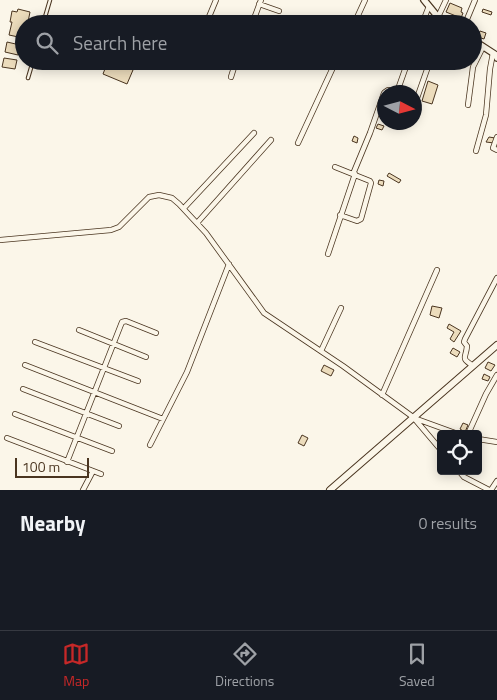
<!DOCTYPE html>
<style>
:root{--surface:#171b24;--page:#20242c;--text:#f1f3f6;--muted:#9ea1a6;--line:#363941;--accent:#c62828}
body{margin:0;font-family:"Titillium Web",sans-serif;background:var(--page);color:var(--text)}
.controls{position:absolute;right:15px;bottom:15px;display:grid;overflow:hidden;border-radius:5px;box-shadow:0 2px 12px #0003}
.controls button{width:45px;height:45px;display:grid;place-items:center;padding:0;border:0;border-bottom:1px solid var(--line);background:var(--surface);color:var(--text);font:25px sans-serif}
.compass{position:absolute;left:377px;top:85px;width:45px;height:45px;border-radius:50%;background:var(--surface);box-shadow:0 2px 12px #0003;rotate:96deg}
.scale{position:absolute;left:15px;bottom:12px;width:74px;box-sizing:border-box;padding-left:5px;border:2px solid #4a3520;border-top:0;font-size:14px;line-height:18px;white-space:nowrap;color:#4a3520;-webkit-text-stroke:4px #fbf6e9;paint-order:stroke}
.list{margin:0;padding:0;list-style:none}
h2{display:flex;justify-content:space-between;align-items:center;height:65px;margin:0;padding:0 20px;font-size:21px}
h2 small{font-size:16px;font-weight:400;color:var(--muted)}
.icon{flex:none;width:28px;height:28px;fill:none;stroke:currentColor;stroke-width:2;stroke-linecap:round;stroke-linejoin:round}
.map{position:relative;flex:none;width:497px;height:490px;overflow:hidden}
.search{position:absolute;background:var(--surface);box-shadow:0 2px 12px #0003;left:15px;right:15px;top:15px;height:55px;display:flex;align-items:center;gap:12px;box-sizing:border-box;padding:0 18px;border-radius:28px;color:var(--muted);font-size:19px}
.sheet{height:140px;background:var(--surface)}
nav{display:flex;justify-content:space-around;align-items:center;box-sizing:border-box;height:70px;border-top:1px solid var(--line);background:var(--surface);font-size:14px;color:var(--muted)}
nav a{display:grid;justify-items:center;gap:2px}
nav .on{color:var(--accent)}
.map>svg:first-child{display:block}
</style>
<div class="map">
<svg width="497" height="490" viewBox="0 0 497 490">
<rect width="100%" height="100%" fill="#fbf6e9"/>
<!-- building -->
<path fill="#ecdcbc" stroke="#4a3520" d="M450,3l12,5 -1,4 2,1 -2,5 -15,-6z
M18,9l12,3 -2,10 -4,2 -1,14 -14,-3 3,-13h-2l2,-11 5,1z
M483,9l9,3 -1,3 -9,-3z
M480,31l6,2 -2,6 -6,-2z
M7,42l13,3 -2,10 -13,-3z
M4,58l13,2 -2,9 -13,-2z
M108,61l25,9 -6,14 -24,-10z
M428,81l10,4 -6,19 -10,-3z
M378,124l6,2 -2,4 -6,-2z
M354,136l4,2 -1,5 -5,-2z
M489,137l6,1 -1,5 -8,-1z
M389,173l12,7 -2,3 -12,-7z
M379,180l5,1 -1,5 -5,-2z
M432,306l10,2 -3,10 -9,-3z
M449,324l12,7 -7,11 -4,-3 4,-7 -7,-4z
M453,348l7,4 -3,5 -7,-4z
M488,362l7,3 -4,6 -6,-3z
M324,365l10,5 -3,6 -10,-5z
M484,374l6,3 -2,4 -6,-2z
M463,423l5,2 -3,7 -5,-3z
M302,435l6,3 -4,8 -6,-3z"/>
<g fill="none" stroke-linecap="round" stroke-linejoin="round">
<defs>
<path id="service" d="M43,24l7,-24
M28,78l5,-17"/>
<path id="minor" d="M259,4l20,7
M438,17l8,-17
M176,20l8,4
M206,24l10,-24
M252,24l9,-24
M354,24l11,-24
M422,24l7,-18
M465,24l10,-24
M208,61l9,4
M231,77l5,-16
M385,92l3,-2 8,2
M397,92l11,-31
M414,99l3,-1 13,-37
M468,105l5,-38 10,-20
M497,137l-4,11 4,2
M298,143l38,-82
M476,151l10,-36 4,-46 3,-16
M335,167l35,14 1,2 -10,36 -4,2 -17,-6
M353,174l17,-41 14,-40
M184,208l70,-75
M197,223l74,-83
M0,240l111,-10 8,-3 30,-30 10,-2 13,3 7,6 27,29 58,80 79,53 70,51 28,33
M328,254l27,-80
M79,330l67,27
M35,342l103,39
M321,351l20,-43
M25,365l138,54
M473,366c-13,-9 -7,-7 -6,-20l-3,-4 1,-3 32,-61
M23,389l96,37
M382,395l55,-125
M15,414l97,37
M414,418l44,16
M468,434l18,-40 11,-19
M7,438l94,36
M478,439l19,3
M150,445l37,-73 42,-108
M67,462l55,-140 4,-1 30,12
M459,471l5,6 25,13
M83,490l10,-19
M491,490l6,-9"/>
<path id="tertiary" d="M424,0l14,17 12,7
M473,40l23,15 1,3"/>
<path id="secondary" d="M330,490l167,-145"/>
</defs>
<!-- service casing -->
<use href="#service" stroke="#4a3520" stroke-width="4.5"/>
<!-- minor casing -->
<use href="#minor" stroke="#4a3520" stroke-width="6"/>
<!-- tertiary casing -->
<use href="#tertiary" stroke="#4a3520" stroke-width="8"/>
<!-- secondary casing -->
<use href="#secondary" stroke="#4a3520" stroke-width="8"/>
<!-- service -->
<use href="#service" stroke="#fbf6e9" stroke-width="2.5"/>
<!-- minor -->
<use href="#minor" stroke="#fbf6e9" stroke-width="4.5"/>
<!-- tertiary -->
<use href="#tertiary" stroke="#fbf6e9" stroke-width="5.5"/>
<!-- secondary -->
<use href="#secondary" stroke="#fbf6e9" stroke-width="6"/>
</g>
</svg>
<div class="controls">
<button><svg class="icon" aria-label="locate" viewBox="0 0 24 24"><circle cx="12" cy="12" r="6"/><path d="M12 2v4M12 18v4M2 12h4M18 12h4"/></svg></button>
</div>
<svg class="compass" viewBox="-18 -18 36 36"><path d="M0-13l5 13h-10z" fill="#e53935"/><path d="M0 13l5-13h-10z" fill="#9ea1a6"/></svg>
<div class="scale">100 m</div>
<div class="search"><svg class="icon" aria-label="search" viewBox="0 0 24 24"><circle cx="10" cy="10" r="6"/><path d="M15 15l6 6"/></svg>Search here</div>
</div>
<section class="sheet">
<h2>Nearby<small>0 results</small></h2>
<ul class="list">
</ul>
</section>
<nav>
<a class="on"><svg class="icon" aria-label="map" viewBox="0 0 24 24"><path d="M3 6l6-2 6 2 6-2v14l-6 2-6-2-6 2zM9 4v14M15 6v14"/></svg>Map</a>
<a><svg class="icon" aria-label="directions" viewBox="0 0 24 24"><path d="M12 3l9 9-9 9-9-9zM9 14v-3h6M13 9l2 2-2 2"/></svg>Directions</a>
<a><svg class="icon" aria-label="saved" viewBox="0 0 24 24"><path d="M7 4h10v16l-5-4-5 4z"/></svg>Saved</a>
</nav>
